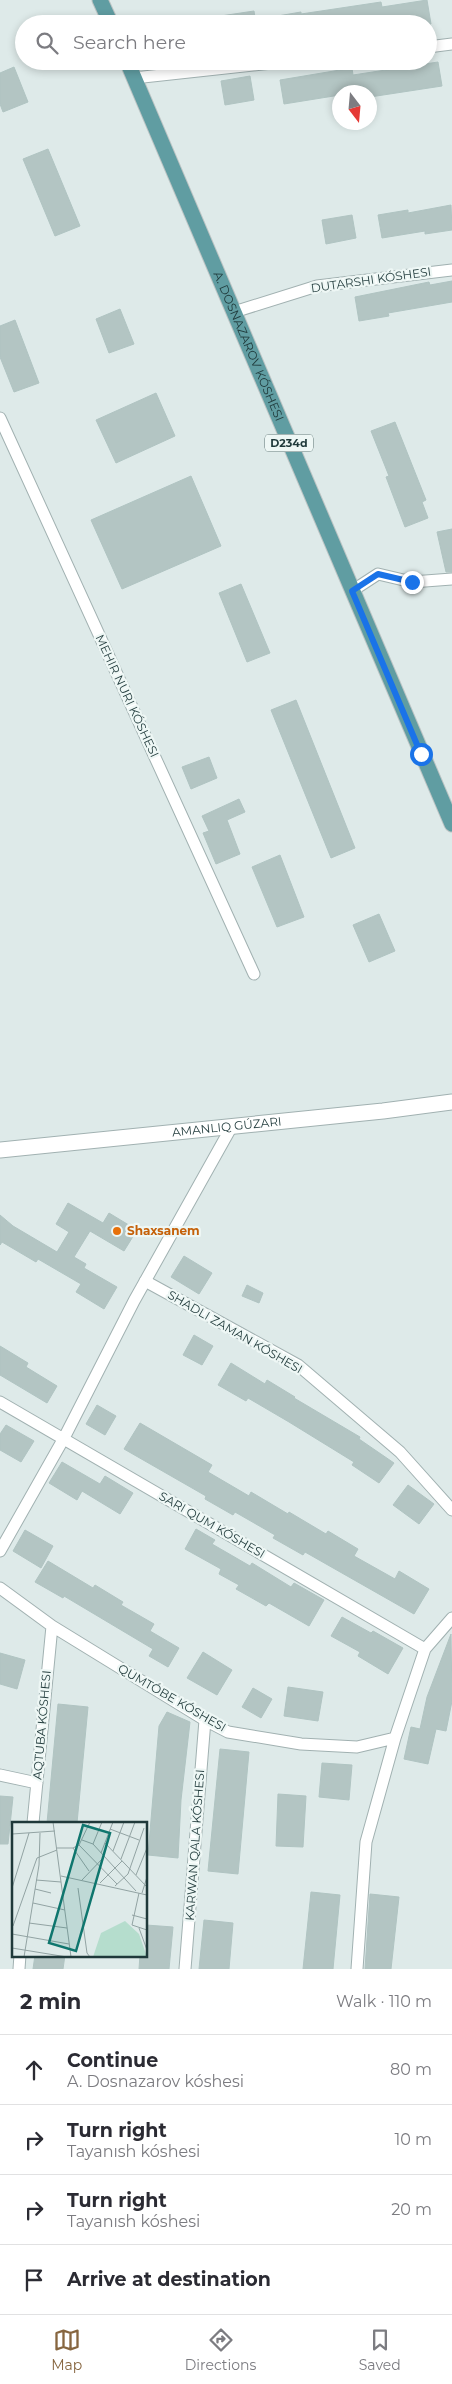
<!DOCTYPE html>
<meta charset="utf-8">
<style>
:root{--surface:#fff;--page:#f7f7f7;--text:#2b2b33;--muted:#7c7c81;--line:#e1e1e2;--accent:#876640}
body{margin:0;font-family:Montserrat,sans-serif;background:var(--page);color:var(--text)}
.compass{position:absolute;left:332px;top:85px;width:45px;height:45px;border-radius:50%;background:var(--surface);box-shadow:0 2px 8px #0003;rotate:164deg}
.stop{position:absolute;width:15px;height:15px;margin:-11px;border:4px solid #1a73e8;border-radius:50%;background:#fff}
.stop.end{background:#1a73e8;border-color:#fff;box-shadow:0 1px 5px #0008}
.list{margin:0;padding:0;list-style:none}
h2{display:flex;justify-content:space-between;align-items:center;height:65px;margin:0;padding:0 20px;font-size:21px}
h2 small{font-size:16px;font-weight:400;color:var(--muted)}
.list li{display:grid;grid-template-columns:32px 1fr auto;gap:15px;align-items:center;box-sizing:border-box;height:70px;padding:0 20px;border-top:1px solid var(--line)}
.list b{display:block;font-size:19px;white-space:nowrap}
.list p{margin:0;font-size:16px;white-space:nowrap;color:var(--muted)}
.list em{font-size:16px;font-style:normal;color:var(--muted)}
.icon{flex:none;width:28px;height:28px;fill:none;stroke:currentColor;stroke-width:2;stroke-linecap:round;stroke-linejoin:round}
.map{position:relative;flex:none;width:452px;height:1969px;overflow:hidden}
.search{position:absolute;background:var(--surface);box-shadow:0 2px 8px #0003;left:15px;right:15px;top:15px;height:55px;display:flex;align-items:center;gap:12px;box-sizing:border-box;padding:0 18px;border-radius:28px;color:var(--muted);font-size:19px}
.sheet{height:345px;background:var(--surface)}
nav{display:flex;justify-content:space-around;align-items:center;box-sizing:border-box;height:70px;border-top:1px solid var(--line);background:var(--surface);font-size:14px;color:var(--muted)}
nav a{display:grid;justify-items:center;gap:2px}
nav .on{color:var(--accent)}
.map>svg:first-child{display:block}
</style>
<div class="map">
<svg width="452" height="1969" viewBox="0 0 452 1969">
<rect width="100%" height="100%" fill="#deeae9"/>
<!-- building -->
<path fill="#b3c5c3" stroke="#b0c4c2" d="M427,0l4,24h-164l-1,-6 35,-6v2l80,-12 1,5z
M254,11l2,13h-41l-1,-7z
M438,62l4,24 -72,11 -1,-7 -29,2v3l-56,9 -4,-24 72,-12 1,7z
M14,67l14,35 -25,10 -3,-8v-31z
M250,76l4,24 -29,5 -4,-24z
M48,149l32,77 -25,10 -32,-77z
M451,205l1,25 -27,4v-3l-43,7 -4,-23 30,-5v3z
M352,215l4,23 -30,6 -4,-24z
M452,281v21l-64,11 1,3 -30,5 -4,-24 74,-15 1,3z
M120,309l14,35 -25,9 -13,-34z
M15,320l24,63 -25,9 -14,-35v-31z
M156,393l19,43 -59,27 -20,-43z
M395,422l31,78 -4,2 6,16 -23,9 -19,-50 3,-1 -18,-45z
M191,476l30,70 -99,43 -31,-69z
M452,529v43h-6l-9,-40z
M241,584l29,69 -23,9 -28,-69z
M296,700l59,148 -24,10 -60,-148z
M209,757l8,21 -26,11 -9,-22z
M239,799l6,13 -18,8 13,34 -24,10 -13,-31 6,-2 -7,-15z
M280,855l24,62 -27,10 -25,-60z
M379,914l16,37 -26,11 -16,-37z
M68,1203l35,20 6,-10 28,17 -13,21 -34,-20 -16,26 12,7 -2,4 33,19 -13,22 -28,-17 5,-8 -43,-25 -2,3 -34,-20 -2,3v-30l13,11 44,26 12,-20 -13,-8z
M184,1256l28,17 -13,21 -28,-17z
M247,1285l16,8 -4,10 -17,-7z
M194,1335l19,11 -11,19 -19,-10z
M0,1346l28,17 -2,4 31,19 -10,17 -47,-28z
M231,1363l34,21 2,-4 28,17 -1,1 66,39 -1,2 35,24 -15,20 -27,-18 2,-3 -65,-40 -41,-24 -2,3 -28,-16z
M97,1405l19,11 -11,19 -19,-11z
M140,1423l72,42 -4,7 41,24 2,-4 37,22 1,-2 37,22 2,-3 30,18 -4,7 41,23 4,-8 30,18 -15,25 -109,-62 -2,3 -30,-17 2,-3 -40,-23 -2,3 -28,-16 1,-3 -82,-47z
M6,1425l28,16 -13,21 -21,-12v-16z
M62,1462l38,22 5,-8 28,17 -13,21 -38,-23 -5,9 -28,-17z
M408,1485l26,19 -15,20 -26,-19z
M196,1529l19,11 -3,4 38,22 2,-3 39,24 3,-4 30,17 -15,26 -40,-23 -3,3 -30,-17 3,-4 -20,-11 2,-5 -36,-20z
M25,1530l28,16 -12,22 -28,-17z
M48,1561l45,27 2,-3 28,17 -2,3 33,19 -4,7 29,17 -11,19 -19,-11 4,-7 -89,-53 -1,2 -28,-16z
M342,1617l29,16 2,-2 30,17 -15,26 -30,-18 2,-4 -29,-16z
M451,1634l1,67 -6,30 -10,-2 -8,35 -24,-5 7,-32 9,2 7,-32z
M203,1652l29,18 -15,25 -30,-17z
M0,1653l25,7 -8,29 -17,-5z
M288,1687l35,5 -5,29 -34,-5z
M253,1688l19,11 -11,19 -19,-11z
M58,1704l30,3 -11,116h-30z
M167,1712l23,10 -9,78 -3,58 -30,-3 11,-129z
M220,1749l29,3 -11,122 -30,-3z
M322,1763l30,2 -3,35 -30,-3z
M278,1794l28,2 -3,51 -27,-1z
M0,1796l13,1 -5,47h-8z
M311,1892l29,3 -7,74h-30z
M370,1894l29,3 -8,72h-26z
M204,1920l29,3 -4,46h-30z
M146,1925l27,2 -4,42h-30l1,-14h6z
M35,1955h30l-2,14h-30z"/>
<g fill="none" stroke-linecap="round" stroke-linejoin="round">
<defs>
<path id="minor" d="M428,47l24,-3
M134,78l157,-17
M234,312l83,-26 135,-16
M0,418l254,556
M352,591l26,-17 34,8 40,-3
M145,1281l153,84 102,87 52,58
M0,1402l425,247
M0,1551l64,-113 70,-137 98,-175
M0,1588l52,38 153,94 23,12 73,12 56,3 38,-9
M0,1775l37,8
M33,1823l19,-197
M19,1969l1,-14
M185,1969l20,-249
M357,1969l9,-127 29,-104 30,-89 27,-31"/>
<g id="tertiary">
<path id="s1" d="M0,1150l383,-39 69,-9"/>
</g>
<g id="primary">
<path d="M100,0l11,24"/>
<path id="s2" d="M127,61l325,763"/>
</g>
</defs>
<!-- minor casing -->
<use href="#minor" stroke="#a1b1b1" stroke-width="13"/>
<!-- tertiary casing -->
<use href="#tertiary" stroke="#a1b1b1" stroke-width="17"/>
<!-- primary casing -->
<use href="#primary" stroke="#bcc4c4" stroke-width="17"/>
<!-- minor -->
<use href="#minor" stroke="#fff" stroke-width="11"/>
<!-- tertiary -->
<use href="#tertiary" stroke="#fff" stroke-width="15"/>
<!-- primary -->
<use href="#primary" stroke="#609da2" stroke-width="15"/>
</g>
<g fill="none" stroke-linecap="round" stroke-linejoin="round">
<!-- route -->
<path stroke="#1a73e8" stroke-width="6" d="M412,582l-34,-8 -26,17 69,163"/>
</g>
<!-- markers -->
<circle fill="#e8710a" stroke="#eef7f5" stroke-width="2" cx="117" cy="1231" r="5"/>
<g text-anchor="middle" stroke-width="4.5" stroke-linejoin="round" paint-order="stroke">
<!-- shield labels -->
<rect fill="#eef7f5" stroke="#5d7272" stroke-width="1" x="265" y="434.5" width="48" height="17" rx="4"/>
<g font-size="11" font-weight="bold" fill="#1f393a">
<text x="289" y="447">D234d</text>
</g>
<!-- street labels -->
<g font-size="12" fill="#1f393a" stroke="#eef7f5">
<text transform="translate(371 280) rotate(-8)" y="4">DUTARSHI KÓSHESI</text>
<text dy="4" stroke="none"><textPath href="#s2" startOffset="310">A. DOSNAZAROV KÓSHESI</textPath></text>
<text transform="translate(127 696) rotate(65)" y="4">MEHIR NURI KÓSHESI</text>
<text dy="4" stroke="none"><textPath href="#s1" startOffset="228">AMANLIQ GÚZARI</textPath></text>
<text transform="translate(235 1332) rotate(30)" y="4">SHADLI ZAMAN KÓSHESI</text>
<text transform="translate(212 1525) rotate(30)" y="4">SARI QUM KÓSHESI</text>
<text transform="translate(172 1698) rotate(30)" y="4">QUMTÓBE KÓSHESI</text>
<text transform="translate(42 1725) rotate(-85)" y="4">AQTUBA KÓSHESI</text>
<text transform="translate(195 1845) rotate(-86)" y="4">KARWAN QALA KÓSHESI</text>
</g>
<!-- food labels -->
<g font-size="12" font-weight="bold" fill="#c56008" stroke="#eef7f5" text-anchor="start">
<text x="127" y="1235">Shaxsanem</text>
</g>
</g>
<!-- overview -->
<g transform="translate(12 1822)">
<rect width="135" height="135" fill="#deeae9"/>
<path d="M113,99l14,13 8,23h-54l8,-24z" fill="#b5ddcd"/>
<path fill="none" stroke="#92a3a3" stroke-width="1" d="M41,0l18,135M98,7l29,11M0,12l43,-3M70,18l11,4 43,47M93,21l42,44M81,22l9,-22M67,23l38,39M45,26h16l6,-3 11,-23M61,26l16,23M101,29l11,-29M89,31l12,-31M109,37l14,-37M124,53l11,-27M49,54l86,19M24,58l25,2M70,58l22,-23M88,61l22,-22M103,64l13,-12 16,-46M0,66l17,-55M66,66l9,65 3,4M23,67l16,4M127,71l-7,32 15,5M130,71l5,-16M21,81l32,7M120,93l15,4M17,101l38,5M1,104l24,-68 20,-8M127,106l8,22M0,112l57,10M0,126l55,9M12,135l15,-92 1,-32"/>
<path fill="#0f766e" fill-opacity="0.15" stroke="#0f766e" stroke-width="2.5" d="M71,3l27,8 -34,118 -27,-8z"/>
<rect width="135" height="135" fill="none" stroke="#1f393a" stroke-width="2.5"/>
</g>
</svg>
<svg class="compass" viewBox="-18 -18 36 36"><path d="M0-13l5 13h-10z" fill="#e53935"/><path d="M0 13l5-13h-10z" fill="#7c7c81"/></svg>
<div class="stop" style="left:421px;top:754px"></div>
<div class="stop end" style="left:412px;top:582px"></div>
<div class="search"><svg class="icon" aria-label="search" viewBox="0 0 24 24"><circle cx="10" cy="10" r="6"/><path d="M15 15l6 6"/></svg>Search here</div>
</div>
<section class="sheet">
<h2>2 min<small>Walk · 110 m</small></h2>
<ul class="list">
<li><svg class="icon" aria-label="ahead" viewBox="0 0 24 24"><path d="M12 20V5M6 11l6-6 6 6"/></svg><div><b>Continue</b><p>A. Dosnazarov kóshesi</p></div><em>80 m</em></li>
<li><svg class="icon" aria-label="right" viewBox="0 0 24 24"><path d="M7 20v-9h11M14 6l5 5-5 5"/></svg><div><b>Turn right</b><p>Tayanısh kóshesi</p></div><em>10 m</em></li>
<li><svg class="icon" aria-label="right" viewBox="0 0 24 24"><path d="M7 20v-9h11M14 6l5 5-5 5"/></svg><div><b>Turn right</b><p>Tayanısh kóshesi</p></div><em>20 m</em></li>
<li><svg class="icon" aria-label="arrive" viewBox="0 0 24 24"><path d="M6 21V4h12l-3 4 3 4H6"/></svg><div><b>Arrive at destination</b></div></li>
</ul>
</section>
<nav>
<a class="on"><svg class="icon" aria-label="map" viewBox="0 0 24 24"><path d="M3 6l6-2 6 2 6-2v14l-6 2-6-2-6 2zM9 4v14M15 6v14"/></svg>Map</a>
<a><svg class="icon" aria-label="directions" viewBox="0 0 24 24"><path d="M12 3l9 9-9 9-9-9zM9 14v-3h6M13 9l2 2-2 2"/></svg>Directions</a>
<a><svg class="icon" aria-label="saved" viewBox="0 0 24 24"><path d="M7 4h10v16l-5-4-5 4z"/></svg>Saved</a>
</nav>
